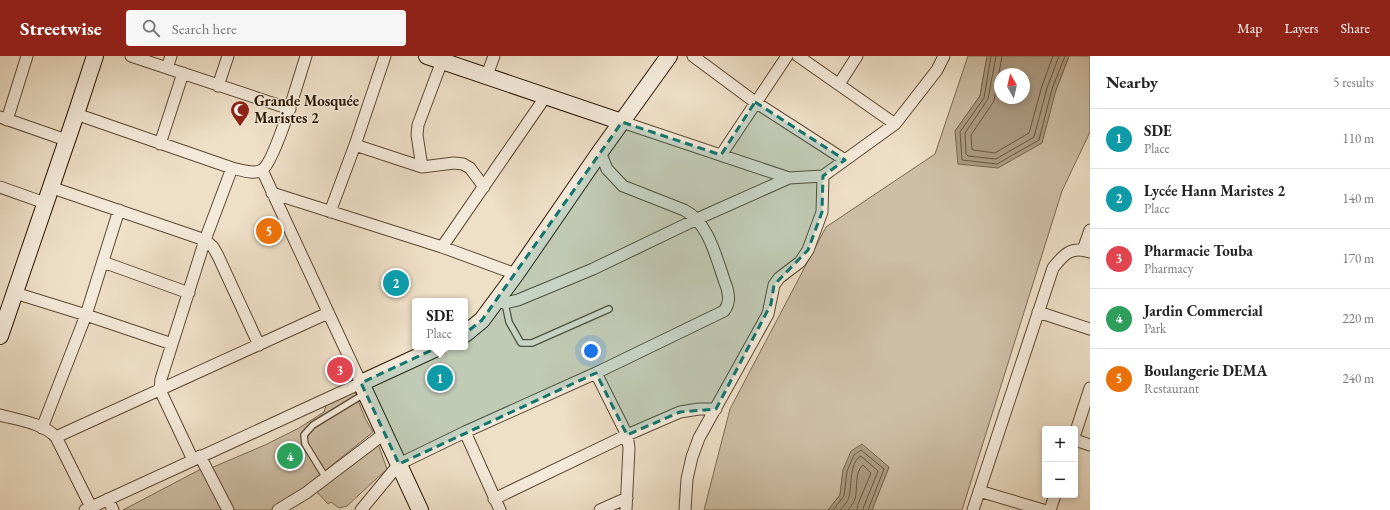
<!DOCTYPE html>
<meta charset="utf-8">
<style>
:root{--surface:#fff;--page:#f6f6f6;--text:#222;--muted:#767676;--line:#e0e0e0;--accent:#8f2418}
body{margin:0;font-family:"EB Garamond",serif;background:var(--page);color:var(--text)}
.controls{position:absolute;right:12px;bottom:12px;display:grid;overflow:hidden;border-radius:4px;box-shadow:0 2px 6px #0003}
.controls button{width:36px;height:36px;display:grid;place-items:center;padding:0;border:0;border-bottom:1px solid var(--line);background:var(--surface);color:var(--text);font:20px sans-serif}
.compass{position:absolute;left:994px;top:12px;width:36px;height:36px;border-radius:50%;background:var(--surface);box-shadow:0 2px 6px #0003;rotate:352deg}
.you{position:absolute;left:591px;top:295px;width:14px;height:14px;margin:-10px;border:3px solid #fff;border-radius:50%;background:#1a73e8;box-shadow:0 0 0 6px #1a73e833}
.badge{display:grid;place-items:center;width:26px;height:26px;border-radius:50%;background:var(--accent);color:#fff;font-size:13px;font-weight:700}
.pin{position:absolute;translate:-50% -50%;border:2px solid #fff;box-shadow:0 1px 4px #0006}
.popup{position:absolute;left:412px;top:242px;width:56px;height:52px;box-sizing:border-box;display:grid;place-content:center;border-radius:4px;background:var(--surface);filter:drop-shadow(0 1px 3px #0005);font-size:13px;white-space:nowrap;color:var(--muted)}
.popup b{font-size:15px;color:var(--text)}
.popup::after{content:'';position:absolute;left:50%;top:100%;margin-left:-8px;border:8px solid transparent;border-top-color:var(--surface)}
.list{margin:0;padding:0;list-style:none}
h2{display:flex;justify-content:space-between;align-items:center;height:52px;margin:0;padding:0 16px;font-size:17px}
h2 small{font-size:13px;font-weight:400;color:var(--muted)}
.list li{display:grid;grid-template-columns:26px 1fr auto;gap:12px;align-items:center;box-sizing:border-box;height:60px;padding:0 16px;border-top:1px solid var(--line)}
.list b{display:block;font-size:15px;white-space:nowrap}
.list p{margin:0;font-size:13px;white-space:nowrap;color:var(--muted)}
.list em{font-size:13px;font-style:normal;color:var(--muted)}
.icon{flex:none;width:22px;height:22px;fill:none;stroke:currentColor;stroke-width:2;stroke-linecap:round;stroke-linejoin:round}
.map{position:relative;flex:none;width:1090px;height:454px;overflow:hidden}
header{display:flex;align-items:center;gap:24px;box-sizing:border-box;height:56px;padding:0 20px;background:var(--accent);color:#fff}
header strong{font-size:19px}
nav{display:flex;gap:22px;margin-inline-start:auto;font-size:14px}
.search{width:280px;height:36px;background:var(--page);display:flex;align-items:center;gap:10px;box-sizing:border-box;padding:0 14px;border-radius:4px;color:var(--muted);font-size:15px}
main{display:flex}
aside{flex:1;background:var(--surface)}
.map>svg:first-child{display:block}
</style>
<header>
<strong>Streetwise</strong>
<div class="search"><svg class="icon" aria-label="search" viewBox="0 0 24 24"><circle cx="10" cy="10" r="6"/><path d="M15 15l6 6"/></svg>Search here</div>
<nav><a>Map</a><a>Layers</a><a>Share</a></nav>
</header>
<main>
<div class="map">
<svg width="1090" height="454" viewBox="0 0 1090 454">
<rect width="100%" height="100%" fill="#eedfc7"/>
<filter id="stains"><feTurbulence type="fractalNoise" baseFrequency=".005" numOctaves="4"/><feColorMatrix values="0 0 0 0 .2 0 0 0 0 .09 0 0 0 0 .02 0 0 0 .5 -.17"/></filter>
<radialGradient id="worn" r=".72"><stop offset=".6" stop-color="#630" stop-opacity="0"/><stop offset="1" stop-color="#630" stop-opacity=".3"/></radialGradient>
<!-- green -->
<path fill="#cdbda5" stroke="#7c6a52" d="M968,0h19l-7,40 -25,35 101,-41 13,-34h21v76l-28,59 -100,319h-90l17,-43 -46,3 -3,25 -12,15h-124l26,-101 96,-182 109,-73z
M354,334l11,28 8,14 -82,66 -18,12h-150l78,-41 10,-1 54,-23 34,-17 25,-16 3,-10z
M377,385l10,28 -40,37 -8,2 -8,-6 -3,2 -13,-14z"/>
<!-- water -->
<path fill="#ac9b83" stroke="#78664f" fill-rule="evenodd" d="M987,0h82l-13,34 -14,53 -44,25 -40,-4 -3,-33 25,-35zM1000,18h24v24h-24z
M862,388l27,23 -17,43h-44l12,-15 3,-25 8,-19z"/>
<g fill="none" stroke-linecap="round" stroke-linejoin="round">
<!-- shore -->
<path stroke="#6c5942" stroke-width="1" d="M991,0l-7,42 -24,34 2,28 35,4 42,-24 13,-51 13,-33
M996,0l-8,43 -23,34 1,21 2,2 28,3 38,-22 13,-49 12,-32
M1002,0l-8,45 -23,34 1,14 1,1 22,3 34,-20 13,-47 11,-30
M833,454l11,-14 3,-25 7,-16 7,-5 23,19 -16,41
M840,454c3,-4 8,-8 9,-13 3,-11 0,-35 12,-41l17,15 -14,35 -1,4
M848,454c2,-3 6,-7 7,-11 3,-10 -1,-27 8,-34l8,8 -13,31 -1,6"/>
<defs>
<path id="lane" d="M505,247l4,19 12,21h11l77,-34
M326,422l-21,-34 -1,-9 9,-10 51,-31"/>
<path id="street" d="M131,0l159,53
M693,0l62,46 90,58
M798,0l97,68
M167,12l4,-12
M487,19l7,-19
M839,28l18,-28
M218,30l10,-30
M76,58l156,54c9,2 22,7 30,2 13,-8 38,-95 44,-114
M0,61l66,23
M7,64l20,-64
M622,66l167,56 34,-2 72,-52 42,-54 7,-14
M160,88l23,-71
M355,89l67,22 32,-4 9,1 7,4 14,19
M721,99l66,-99
M422,111l-5,-32 1,-10 24,-64
M0,131l45,16
M50,131l155,53 8,7 5,9 41,89
M272,137l170,54 74,27
M330,156l25,-67 30,-89
M442,191l104,-151
M1083,194l7,-20
M103,206l86,31
M15,237l71,22 86,29
M495,245l10,2 13,-3 75,-31 104,-50 92,-41
M1038,256l52,17
M596,317l31,62 2,13 -3,62
M0,359c18,5 43,8 56,22l35,70
M42,372l44,-113 33,-105
M465,376l35,78
M1075,378l15,-46
M56,381l272,-124
M1075,384l15,5
M200,400l28,54
M193,404l-33,-70 1,-11 44,-139 27,-72
M979,435l64,19
M108,443l5,11
M494,443l133,-64 53,-23 19,-3h17
M85,454l276,-127 -99,-213
M278,454l28,-17 79,-60
M361,454l38,-46 66,-32 131,-59 128,-62c6,-8 5,-14 3,-23 -10,-26 -17,-65 -43,-78l-61,-24 -16,-17 -7,-17
M600,454l27,-12
M685,454l2,-31 5,-22 7,-19 69,-124 6,-29 5,-7 21,-16 8,-12 14,-38 1,-36
M973,454l80,-242c11,-14 18,-22 37,-16
M1050,454l5,-15"/>
<path id="secondary" d="M427,0l195,66
M465,278l17,-14 34,-46 84,-122 69,-96
M0,280l76,-222 19,-58
M420,454l-59,-127 78,-36"/>
</defs>
<!-- lane casing -->
<use href="#lane" stroke="#5c4932" stroke-width="8"/>
<!-- street casing -->
<use href="#street" stroke="#5c4932" stroke-width="13"/>
<!-- secondary casing -->
<use href="#secondary" stroke="#2b1700" stroke-width="18"/>
<!-- lane -->
<use href="#lane" stroke="#f4eadb" stroke-width="5.5"/>
<!-- street -->
<use href="#street" stroke="#f4eadb" stroke-width="11"/>
<!-- secondary -->
<use href="#secondary" stroke="#f4eadb" stroke-width="16"/>
</g>
<!-- marked area -->
<path fill="#0f766e" fill-opacity="0.2" stroke="#0f766e" stroke-width="3" stroke-dasharray="8 5" stroke-linejoin="round" d="M755,46l90,58 -22,16 -1,36 -14,38 -34,35 -3,19 -55,105 -36,3 -53,23 -31,-62 -197,91 -38,-81 101,-47 20,-16 140,-198 99,33z"/>
<!-- icons -->
<defs>
<symbol id="mosque-pin" viewBox="-11 -11 22 30"><path d="M0 17L-7.5 6A9.5 9.5 0 1 1 7.5 6Z" fill="#8f2418" stroke="#f4eadb"/><path d="M3.5-4.9A6 6 0 1 0 3.5 4.9A5 5 0 1 1 3.5-4.9Z" fill="#fff"/></symbol>
</defs>
<g fill-rule="evenodd">
<use href="#mosque-pin" x="229" y="43" width="22" height="30"/>
</g>
<g text-anchor="middle" stroke-width="3" stroke-linejoin="round" paint-order="stroke">
<!-- poi labels -->
<g font-size="15" font-weight="bold" fill="#2b1700" stroke="#f4eadb" text-anchor="start">
<text x="254" y="50">Grande Mosquée<tspan x="254" dy="17">Maristes 2</tspan></text>
</g>
</g>
<rect width="100%" height="100%" filter="url(#stains)"/>
<rect width="100%" height="100%" fill="url(#worn)"/>
</svg>
<div class="controls">
<button>+</button>
<button>−</button>
</div>
<svg class="compass" viewBox="-18 -18 36 36"><path d="M0-13l5 13h-10z" fill="#e53935"/><path d="M0 13l5-13h-10z" fill="#767676"/></svg>
<div class="you"></div>
<div class="pin badge" style="left:440px;top:322px;background:#0f9aa8">1</div>
<div class="popup"><b>SDE</b>Place</div>
<div class="pin badge" style="left:396px;top:227px;background:#0f9aa8">2</div>
<div class="pin badge" style="left:340px;top:314px;background:#e0444e">3</div>
<div class="pin badge" style="left:290px;top:400px;background:#2e9e5b">4</div>
<div class="pin badge" style="left:269px;top:175px;background:#e8710a">5</div>
</div>
<aside>
<h2>Nearby<small>5 results</small></h2>
<ul class="list">
<li><span class="badge" style="background:#0f9aa8">1</span><div><b>SDE</b><p>Place</p></div><em>110 m</em></li>
<li><span class="badge" style="background:#0f9aa8">2</span><div><b>Lycée Hann Maristes 2</b><p>Place</p></div><em>140 m</em></li>
<li><span class="badge" style="background:#e0444e">3</span><div><b>Pharmacie Touba</b><p>Pharmacy</p></div><em>170 m</em></li>
<li><span class="badge" style="background:#2e9e5b">4</span><div><b>Jardin Commercial</b><p>Park</p></div><em>220 m</em></li>
<li><span class="badge" style="background:#e8710a">5</span><div><b>Boulangerie DEMA</b><p>Restaurant</p></div><em>240 m</em></li>
</ul>
</aside>
</main>
